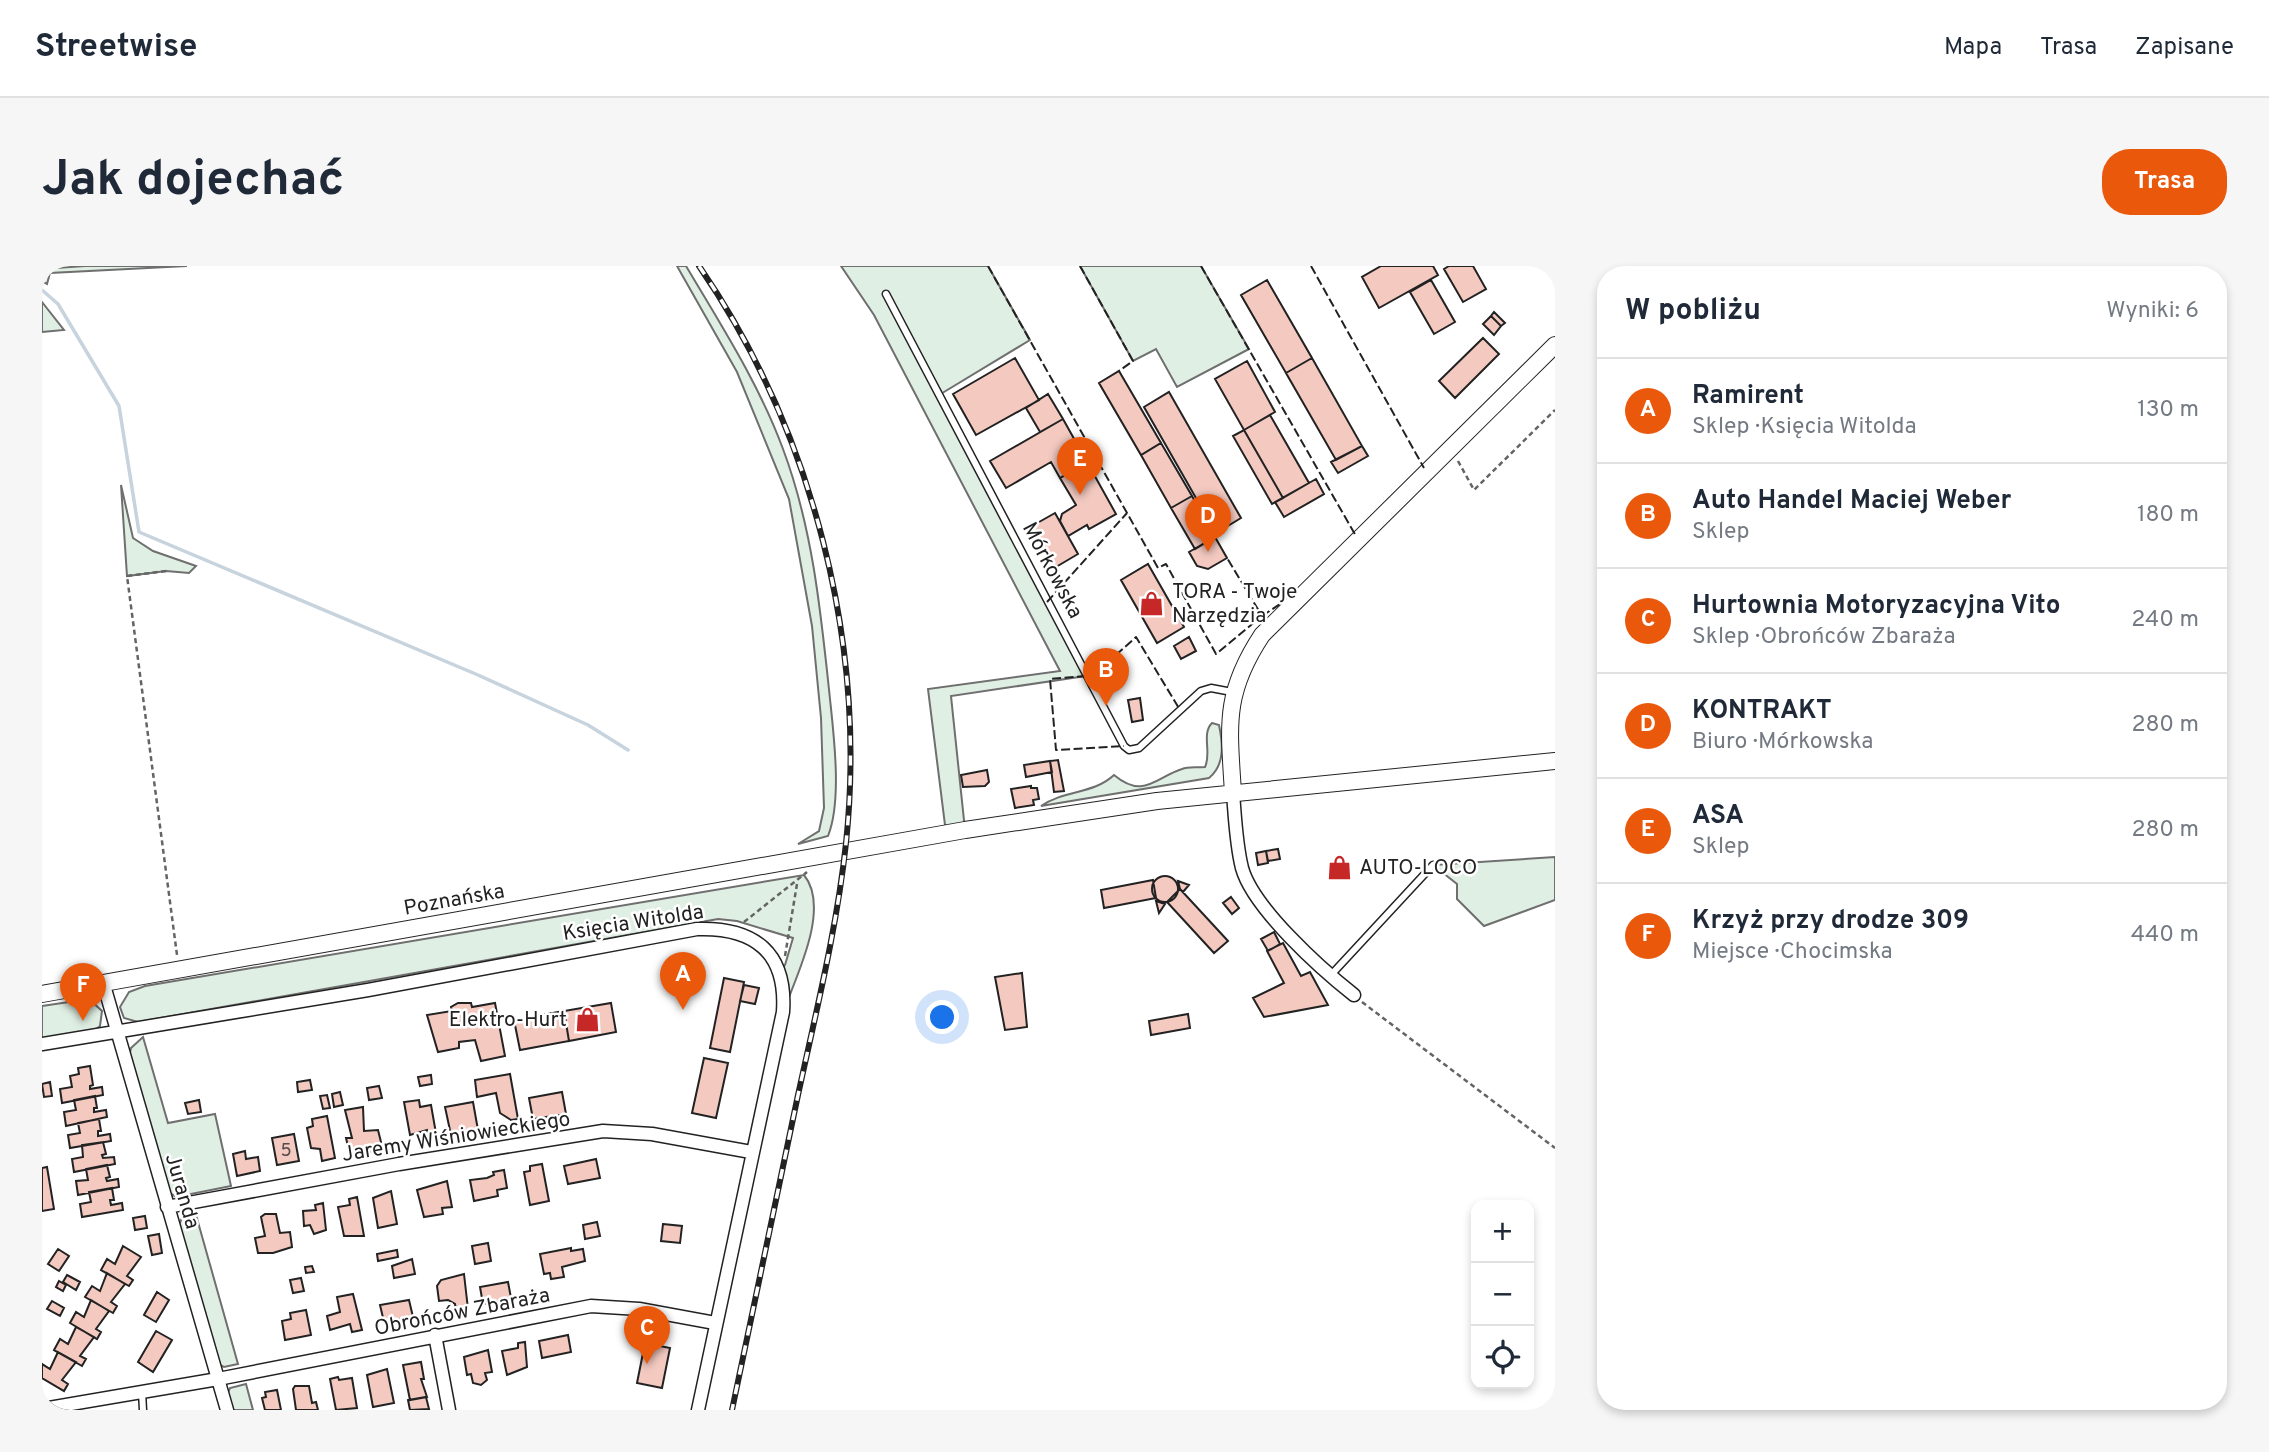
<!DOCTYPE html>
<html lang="pl">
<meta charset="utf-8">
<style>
:root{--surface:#fff;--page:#f6f6f7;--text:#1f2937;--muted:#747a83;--line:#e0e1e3;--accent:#ea580c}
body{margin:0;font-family:Overpass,sans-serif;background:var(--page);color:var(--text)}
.controls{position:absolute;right:21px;bottom:21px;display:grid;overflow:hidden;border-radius:14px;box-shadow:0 4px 10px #0003}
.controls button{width:63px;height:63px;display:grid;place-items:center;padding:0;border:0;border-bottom:2px solid var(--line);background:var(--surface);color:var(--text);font:35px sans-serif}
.you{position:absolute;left:901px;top:752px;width:24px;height:24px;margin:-18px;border:5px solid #fff;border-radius:50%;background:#1a73e8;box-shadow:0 0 0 10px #1a73e833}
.badge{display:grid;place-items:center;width:46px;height:46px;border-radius:50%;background:var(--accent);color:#fff;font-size:23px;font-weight:700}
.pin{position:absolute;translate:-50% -58px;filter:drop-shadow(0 2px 4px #0008)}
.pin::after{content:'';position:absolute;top:37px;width:24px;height:21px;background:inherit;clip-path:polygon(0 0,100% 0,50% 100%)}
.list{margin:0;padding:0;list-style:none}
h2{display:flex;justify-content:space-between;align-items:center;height:91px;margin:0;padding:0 28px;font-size:30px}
h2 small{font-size:23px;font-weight:400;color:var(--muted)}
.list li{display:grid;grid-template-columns:46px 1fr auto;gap:21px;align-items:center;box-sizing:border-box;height:105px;padding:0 28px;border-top:2px solid var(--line)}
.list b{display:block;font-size:26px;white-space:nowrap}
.list p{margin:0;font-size:23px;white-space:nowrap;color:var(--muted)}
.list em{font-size:23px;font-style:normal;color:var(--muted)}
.icon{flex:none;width:38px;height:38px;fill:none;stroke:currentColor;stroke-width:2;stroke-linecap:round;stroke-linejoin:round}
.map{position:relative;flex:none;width:1513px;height:1144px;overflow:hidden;border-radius:28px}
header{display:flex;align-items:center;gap:42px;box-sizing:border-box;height:98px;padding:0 35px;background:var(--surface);border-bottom:2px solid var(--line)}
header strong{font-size:33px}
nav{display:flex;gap:38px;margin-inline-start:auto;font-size:24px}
.intro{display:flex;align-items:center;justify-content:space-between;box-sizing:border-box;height:168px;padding:0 42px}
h1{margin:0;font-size:49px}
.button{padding:18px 32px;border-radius:28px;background:var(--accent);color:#fff;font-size:24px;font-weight:700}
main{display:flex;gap:42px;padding:0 42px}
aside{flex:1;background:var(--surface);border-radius:28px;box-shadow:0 4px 10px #0003}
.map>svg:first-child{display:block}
</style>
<header>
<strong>Streetwise</strong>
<nav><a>Mapa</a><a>Trasa</a><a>Zapisane</a></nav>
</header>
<div class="intro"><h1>Jak dojechać</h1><a class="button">Trasa</a></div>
<main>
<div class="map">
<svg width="1513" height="1144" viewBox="0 0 1513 1144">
<rect width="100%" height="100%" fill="#fff"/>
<!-- green -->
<path fill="#e0efe3" stroke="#6f6f6f" stroke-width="2" d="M43,0h102l-137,7 -3,11 -5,-3v-12z
M635,0h9c35,59 73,118 97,183 30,80 38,165 47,250 4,38 12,102 -2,137l-30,8 21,-13 5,-23 -3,-90 -9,-92 -23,-127 -52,-127z
M799,0h147l42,74 -91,55 147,281 -135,20 14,134 -19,3 -18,-144 132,-18 -186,-356z
M1038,0h121l48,83 -72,38 -21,-38 -23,12z
M0,36l22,28 -22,2z
M79,219l12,53 20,13 43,15 -7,7 -23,-2 -39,5z
M1170,457l7,2c4,19 6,40 -10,53l-168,28c23,-16 53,-12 73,-31 30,25 42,2 68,-6 7,-3 15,-1 23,-2 7,-14 -4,-33 7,-44z
M1513,591v43l-71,26 -27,-27v-15l-24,-19z
M762,609c27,33 -8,102 -21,137l-4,-42 6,-5 8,-27 -56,-17 -19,-2 -580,103 -14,-4 -4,-11 9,-15 16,-6z
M47,733l13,12 -2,15 -5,4 -53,9v-33z
M101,771l25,86 47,-9 16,72 -55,11 -15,-10 -34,-121 4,-18z
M154,949l42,149 -14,3 -12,-6 -37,-128 7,-15z
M204,1118l7,26h-26l-3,-9 6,-13z"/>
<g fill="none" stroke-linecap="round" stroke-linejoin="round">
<!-- stream -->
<path stroke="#c7d3dd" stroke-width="3.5" d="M0,24l16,14 61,102 20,126 339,143 110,50 40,25"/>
</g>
<!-- building -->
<path fill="#f3c9c0" stroke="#222" stroke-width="2" d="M1339,0h52l5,9 -59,33 -17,-31z
M1407,0h24l13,23 -23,13 -19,-33z
M1225,14l45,78 -26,15 -45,-78z
M1389,14l24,42 -21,12 -24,-42z
M1452,46l11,11 -4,3 -10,-10z
M1449,50l10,10 -7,9 -11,-11z
M1441,72l16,16 -44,44 -16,-17z
M973,92l24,42 -63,35 -23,-41z
M1270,92l50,88 -26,14 -50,-87z
M1205,95l28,51 -31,18 -29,-51z
M1077,105l42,72 -20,12 -42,-72z
M1127,126l72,126 -25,15 -72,-126z
M1006,128l15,25 -23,13 -14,-24z
M1228,149l39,68 -26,15 -39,-68z
M1021,153l24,43 -27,16 -9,-16 -45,26 -16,-27z
M1202,164l39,68 -11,6 -39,-68z
M1119,177l31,53 -21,12 -30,-53z
M1320,180l6,10 -30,17 -7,-11z
M1045,196l29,52 -27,15 -2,-4 -19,11 -8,-15 2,-7 14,-9 -16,-27z
M1274,213l8,15 -40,23 -9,-15z
M1150,230l23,41 -20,12 -24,-41z
M1013,247l23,41 -22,13 -24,-41z
M1173,271l12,21 -19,11 -11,-3 -8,-14z
M1106,298l36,63 -27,16 -36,-63z
M1147,371l7,14 -15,8 -7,-13z
M1098,432l3,22 -11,2 -4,-22z
M1016,494l6,31 -10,1 -4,-31z
M1008,495l2,11 -26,5 -2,-12z
M945,504l2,12 -4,4 -22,1 -2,-12z
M989,520v2h6l2,11 -6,1 1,5 -19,3 -4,-19z
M1236,583l2,10 -12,2 -2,-10z
M1224,585l2,12 -10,2 -2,-12z
M1110 623a13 13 0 1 1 26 0a13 13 0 1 1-26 0Z
M1111,614l3,18 -52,10 -3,-18z
M1136,615l11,4 -6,7 -3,-3z
M1138,623l48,52 -14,12 -47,-51z
M1189,631l8,11 -7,6 -9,-11z
M1114,635l9,3 -6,9z
M1232,666l6,12 -12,7 -7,-12z
M1241,677l18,33 9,-4 18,33 -64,12 -11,-19 31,-15 -17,-32z
M980,707l5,54 -22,3 -10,-53z
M682,712l20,4 -14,70 -20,-4z
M702,719l15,3 -4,16 -15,-3z
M416,737h13l1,4 23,-4 10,53 -24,5 -6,-21 -16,2v6l-21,4 -11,-37 25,-4 -1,-4z
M569,737l5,29 -47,9 -5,-30z
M522,745l5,30 -49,9 -6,-30z
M1146,748l2,14 -39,7 -2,-14z
M662,792l24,5 -12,55 -24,-5z
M48,800l3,19 -3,1v3l12,-2 1,8 -41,8 -2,-14 12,-2 -2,-11 9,-2 -1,-6z
M468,808l8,45 -7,1 -11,-7 -4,-20 -19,4 -2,-17z
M389,809l1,9 -12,2 -2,-9z
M268,814l2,10 -14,2 -1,-10z
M8,816l2,14 -8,1 -2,-13z
M337,820l3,12 -13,2 -2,-12z
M298,826l3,13 -9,2 -2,-13z
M520,826l4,22 -33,5 -4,-21z
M285,829l3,13 -7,1 -3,-13z
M53,830l2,12h-3v4l12,-2 1,7 -41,9 -2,-14 12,-2 -2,-10z
M157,834l2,12 -13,2 -3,-11z
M377,834l1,7 11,-2 6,34 -8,2 -2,-11 -17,5 -6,-33z
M431,836l5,28 -27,5 -6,-28z
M321,841l1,24 14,-1 5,20 -33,5 -4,-17h6l-7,-28z
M285,850l8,42 -13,3 -2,-12 -9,-1 -4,-20 6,-2 -1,-7z
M57,853l2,12h-3v5l12,-2 1,7 -41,7 -2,-13 12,-2 -2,-10z
M252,868l5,27 -22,4 -5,-27z
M61,876l3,12 -4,1 1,3 11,-1 1,7 -41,8 -2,-13 11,-2 -1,-12z
M203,885l1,8 12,-2 2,14 -23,5 -4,-22z
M554,893l4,19 -32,6 -4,-18z
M500,898l7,37 -19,4 -6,-33 6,-1v-5z
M65,899l3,12 -4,1 1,3 11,-2 1,8 -41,8 -2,-14 12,-1 -2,-11z
M5,901l7,42 -12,2v-43z
M462,904l3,18 -10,2 1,6 -24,5 -4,-21 17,-2 7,-3 -1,-3z
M405,915l5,26 -10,1 1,6 -19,3 -7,-27z
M70,922l2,12h-4l1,5 11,-2 1,7 -41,7 -2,-13 11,-2 -2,-10z
M349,925l6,33 -19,4 -5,-30z
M315,931l7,39h-20l-6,-29 12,-2 -1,-6z
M281,937l3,27 -12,4 -4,-9 -6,1 -1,-15 13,-1 -1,-5z
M223,948h11l4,19 10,-1 2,15 -19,6h-15l-3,-15 10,-2 -4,-19z
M103,950l2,12 -12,2 -2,-12z
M555,956l3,14 -15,3 -2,-14z
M621,958l19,2 -2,17 -19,-2z
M117,968l3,19 -10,2 -4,-19z
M446,977l3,18 -16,3 -3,-18z
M81,980l18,11 -14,19 6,4 -4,6 -28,-16 6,-11 8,5z
M529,982v3l12,-2 2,12 -23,6 2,10 -13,2 -1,-6 -6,1 -4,-20z
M16,983l11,7 -10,15 -11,-7z
M355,984l1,7 -20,4 -1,-7z
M370,993l3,15 -21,4 -2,-12z
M270,1000l2,6 -8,1 -1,-6z
M65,1007l18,11 -14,18 6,4 -4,7 -28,-16 7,-11 8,5z
M422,1008l4,35 -12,2 -1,-7 -7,-4 -9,1 -2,-15 4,-6z
M25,1009l13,7 -4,8 -13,-8z
M259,1012l3,13 -11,2 -3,-13z
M17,1015l7,4 -3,6 -7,-4z
M466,1016l3,16 -28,6 -3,-17z
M115,1026l12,8 -13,22 -12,-7z
M311,1028l9,36 -10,2 -2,-8 -20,6 -3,-14 13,-4 -3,-15z
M49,1034l18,11 -13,18 5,3 -4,7 -27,-16 6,-11 8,5z
M367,1034l4,17 -29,5 -4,-17z
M10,1035l12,7 -4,8 -13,-7z
M264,1044l5,25 -26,5 -3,-19 9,-2 -1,-6z
M34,1061l18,10 -14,19 6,3 -4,7 -28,-16 6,-11 8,5z
M114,1065l16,9 -19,32 -15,-10z
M526,1069l3,17 -29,6 -3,-17z
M483,1076l2,25 -20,8 -5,-24 16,-3v-5z
M603,1077l25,5 -8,40 -25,-5z
M446,1084l4,22 -7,1 2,7 -6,5 -8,-2 -2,-9 -4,1 -3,-18z
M16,1086l18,10 -14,18 6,4 -4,7 -22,-13v-14l8,5z
M379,1096l3,17h-3l6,18 -17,3 -7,-35z
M345,1103l7,34 -21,4 -6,-32z
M296,1111l1,3 13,-2 5,30 -21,2 -6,-31z
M253,1120h14l3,17 4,-1 2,8h-22l-3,-21z
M235,1124l4,20h-16l-3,-12 4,-1 -1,-5z
M384,1131l3,12 -19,1 -2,-10z"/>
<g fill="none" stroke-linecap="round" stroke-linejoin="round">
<defs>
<path id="lane" d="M844,28l238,452 5,4 10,-2 62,-57 10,-3 21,4
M1288,710l103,-111
M100,1126l1,18"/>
<path id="street" d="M1191,527c2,24 3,51 9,75 11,40 79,101 112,127
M61,716l124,428
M0,778l326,-54 329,-61c58,-2 90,24 86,83l-85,398
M125,941l232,-43 204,-33 49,3 99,18
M393,1069l14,75
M0,1143l176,-30 373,-73 48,3 76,14"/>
<path id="secondary" d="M1191,527c-4,-67 -10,-99 29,-158l293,-290
M0,728l923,-164 192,-29 398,-40"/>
</defs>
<!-- lane casing -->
<use href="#lane" stroke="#222" stroke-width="9"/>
<!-- street casing -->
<use href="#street" stroke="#222" stroke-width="15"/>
<!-- secondary casing -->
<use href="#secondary" stroke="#222" stroke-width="18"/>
<!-- path -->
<path stroke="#646464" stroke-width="2.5" stroke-dasharray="5 3.5" stroke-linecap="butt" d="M1416,195l16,29 81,-80
M124,305l-39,5 50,379
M702,656l63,-50
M743,690l12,-72
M1320,736l193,146"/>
<!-- lane -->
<use href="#lane" stroke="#fff" stroke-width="6"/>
<!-- street -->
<use href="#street" stroke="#fff" stroke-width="12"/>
<!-- secondary -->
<use href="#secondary" stroke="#fff" stroke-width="16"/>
<defs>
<path id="rail" d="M657,0c114,166 168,377 147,577 -9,85 -30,169 -48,252 -22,105 -44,210 -66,315"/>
</defs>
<!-- rail casing -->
<use href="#rail" stroke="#222" stroke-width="6"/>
<!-- rail -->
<use href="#rail" stroke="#fff" stroke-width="3.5" stroke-dasharray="10" stroke-linecap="butt"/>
<!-- fence -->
<path stroke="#222" stroke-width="2" stroke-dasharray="9 3.5" stroke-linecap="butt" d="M946,0l170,302 8,-4 50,90 46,-38 -35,-58
M1038,0l53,95 -14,10
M1159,0l155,270
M1269,0l113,202
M1005,336l80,-89
M1220,350l21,-14
M1044,410l-36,3 6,71 68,-4
M1046,414l48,-43 44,73"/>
</g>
<!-- icons -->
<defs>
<symbol id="shop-bare" viewBox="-9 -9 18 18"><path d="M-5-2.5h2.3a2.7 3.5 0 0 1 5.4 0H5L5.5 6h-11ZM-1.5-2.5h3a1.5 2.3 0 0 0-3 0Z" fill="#c62828" stroke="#fff" stroke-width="2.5" paint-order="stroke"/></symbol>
</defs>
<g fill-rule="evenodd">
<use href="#shop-bare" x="1092" y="320" width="35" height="35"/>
<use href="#shop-bare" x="1280" y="584" width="35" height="35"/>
<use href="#shop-bare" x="528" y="736" width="35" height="35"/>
</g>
<g text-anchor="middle" stroke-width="5" stroke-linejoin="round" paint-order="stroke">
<!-- number labels -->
<g font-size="18" fill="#564c4a">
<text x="244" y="890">5</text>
</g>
<!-- street labels -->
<g font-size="21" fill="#222" stroke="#fff">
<text transform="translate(1011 304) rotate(62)" y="7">Mórkowska</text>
<text transform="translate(412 633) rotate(-10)" y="7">Poznańska</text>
<text transform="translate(591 656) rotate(-9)" y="7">Księcia Witolda</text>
<text transform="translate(414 870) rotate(-9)" y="7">Jaremy Wiśniowieckiego</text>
<text transform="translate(141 925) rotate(74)" y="7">Juranda</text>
<text transform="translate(420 1045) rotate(-11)" y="7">Obrońców Zbaraża</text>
</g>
<!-- poi labels -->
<g font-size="21" fill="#222" stroke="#fff" text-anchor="start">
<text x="1130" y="332">TORA - Twoje<tspan x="1130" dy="24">Narzędzia</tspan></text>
<text x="1317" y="608">AUTO-LOCO</text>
<text x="525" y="760" text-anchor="end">Elektro-Hurt</text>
</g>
</g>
</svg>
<div class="controls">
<button>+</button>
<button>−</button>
<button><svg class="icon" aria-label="locate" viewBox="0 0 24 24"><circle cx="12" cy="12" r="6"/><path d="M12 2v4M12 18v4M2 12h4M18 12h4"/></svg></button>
</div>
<div class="you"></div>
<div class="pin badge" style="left:641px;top:744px">A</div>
<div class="pin badge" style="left:1064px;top:440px">B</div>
<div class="pin badge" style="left:605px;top:1098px">C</div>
<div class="pin badge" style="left:1166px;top:286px">D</div>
<div class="pin badge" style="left:1038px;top:229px">E</div>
<div class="pin badge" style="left:41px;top:755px">F</div>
</div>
<aside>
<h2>W pobliżu<small>Wyniki: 6</small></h2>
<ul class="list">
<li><span class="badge">A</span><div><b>Ramirent</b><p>Sklep · Księcia Witolda</p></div><em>130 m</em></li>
<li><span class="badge">B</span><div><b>Auto Handel Maciej Weber</b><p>Sklep</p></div><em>180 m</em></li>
<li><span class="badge">C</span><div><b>Hurtownia Motoryzacyjna Vito</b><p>Sklep · Obrońców Zbaraża</p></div><em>240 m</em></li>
<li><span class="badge">D</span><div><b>KONTRAKT</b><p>Biuro · Mórkowska</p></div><em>280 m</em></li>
<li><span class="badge">E</span><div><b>ASA</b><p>Sklep</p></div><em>280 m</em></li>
<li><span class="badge">F</span><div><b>Krzyż przy drodze 309</b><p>Miejsce · Chocimska</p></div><em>440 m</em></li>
</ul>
</aside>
</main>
